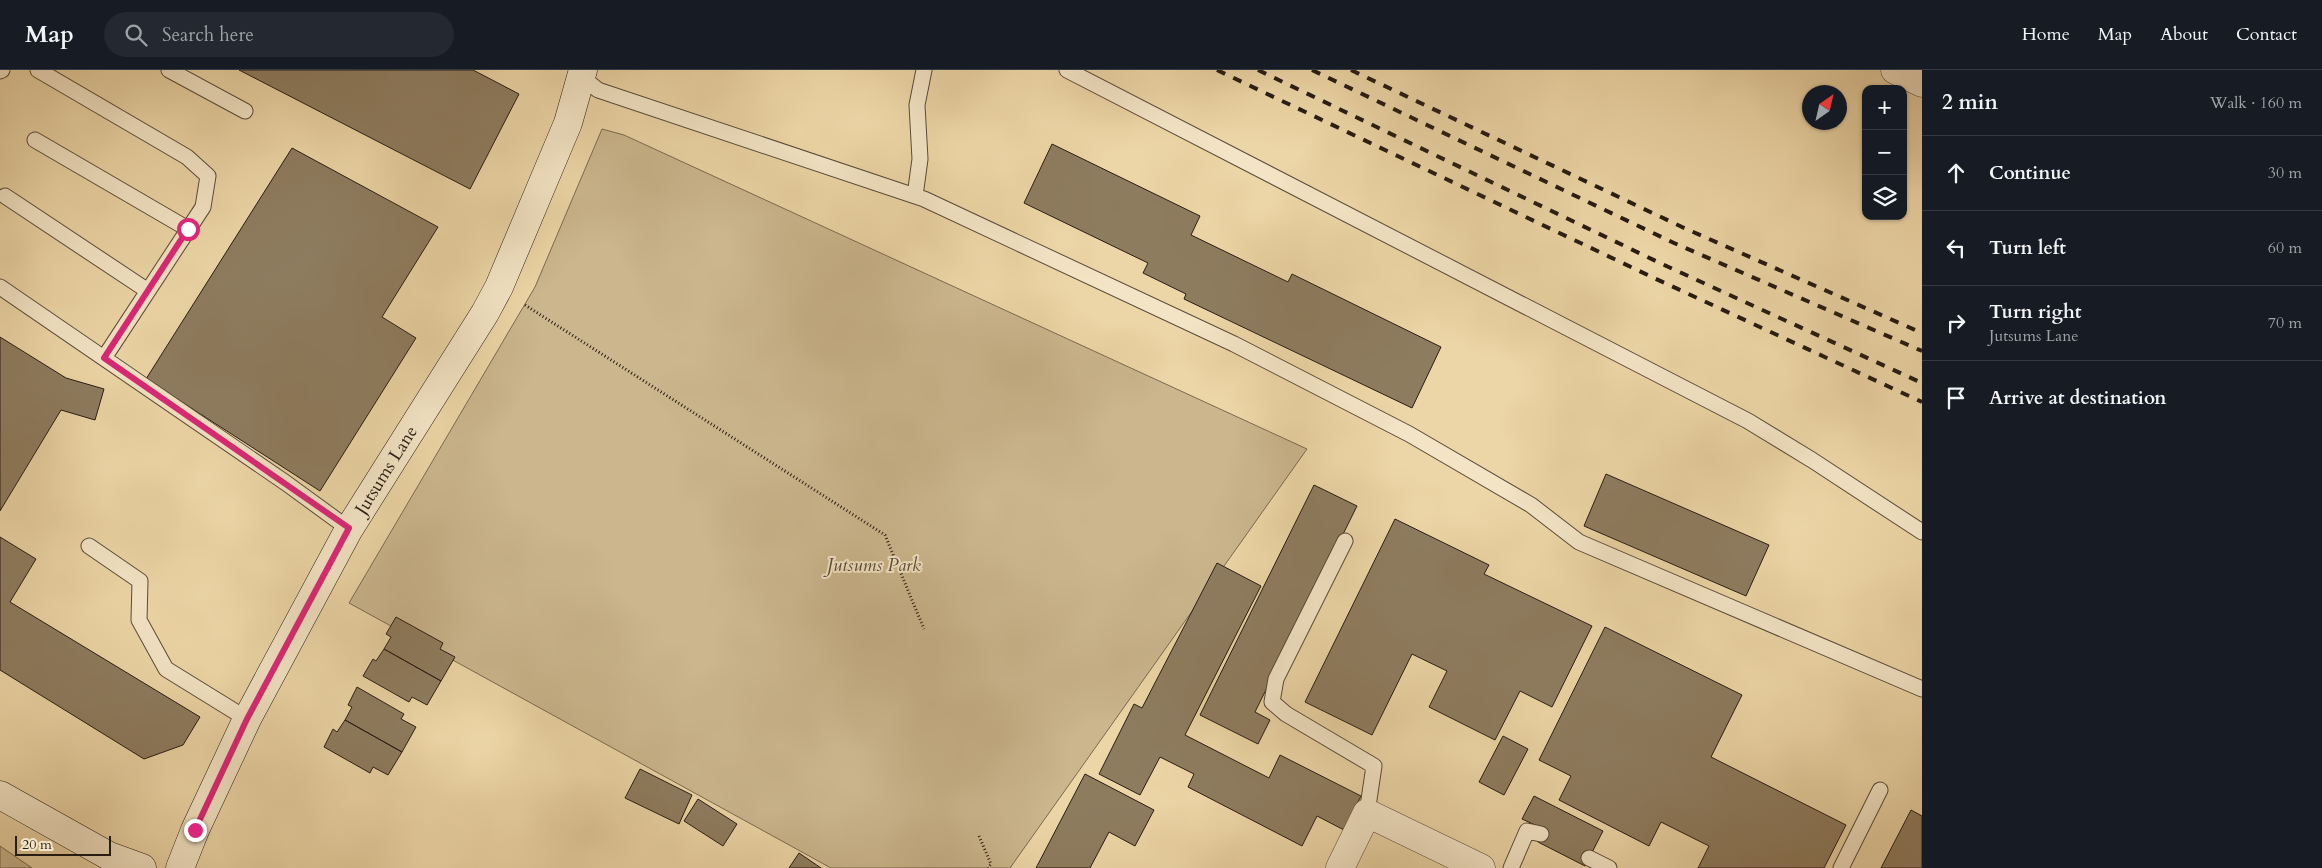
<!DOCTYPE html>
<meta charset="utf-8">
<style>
:root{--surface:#171b24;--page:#242831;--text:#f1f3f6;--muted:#9ea1a6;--line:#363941}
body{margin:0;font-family:Cardo,serif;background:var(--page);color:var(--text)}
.controls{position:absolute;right:15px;top:15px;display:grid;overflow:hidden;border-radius:10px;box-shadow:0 1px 4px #0004}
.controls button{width:45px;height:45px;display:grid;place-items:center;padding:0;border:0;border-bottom:1px solid var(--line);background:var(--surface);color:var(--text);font:25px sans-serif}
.compass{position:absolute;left:1802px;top:15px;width:45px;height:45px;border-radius:50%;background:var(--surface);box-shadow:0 1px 4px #0004;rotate:34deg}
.scale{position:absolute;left:15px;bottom:12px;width:96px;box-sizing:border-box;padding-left:5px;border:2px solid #281c13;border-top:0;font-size:14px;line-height:18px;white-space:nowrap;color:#281c13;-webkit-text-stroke:4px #f3e4c5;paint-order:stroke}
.stop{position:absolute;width:15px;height:15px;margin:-11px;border:4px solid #db2777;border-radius:50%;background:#fff}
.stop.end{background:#db2777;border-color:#fff;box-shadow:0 1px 5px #0008}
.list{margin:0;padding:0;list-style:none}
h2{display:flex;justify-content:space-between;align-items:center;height:65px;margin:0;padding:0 20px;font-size:21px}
h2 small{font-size:16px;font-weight:400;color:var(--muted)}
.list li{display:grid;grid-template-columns:32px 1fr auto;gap:15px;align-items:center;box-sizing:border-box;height:75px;padding:0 20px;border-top:1px solid var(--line)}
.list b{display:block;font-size:19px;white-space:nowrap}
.list p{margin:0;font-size:16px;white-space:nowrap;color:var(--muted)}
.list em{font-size:16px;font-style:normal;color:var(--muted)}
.icon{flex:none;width:28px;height:28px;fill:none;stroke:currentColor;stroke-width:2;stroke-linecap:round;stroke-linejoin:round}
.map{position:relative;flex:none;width:1922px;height:798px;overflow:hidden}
header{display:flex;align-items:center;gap:30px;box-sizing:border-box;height:70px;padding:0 25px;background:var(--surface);border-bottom:1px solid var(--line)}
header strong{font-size:24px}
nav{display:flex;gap:28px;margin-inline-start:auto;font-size:18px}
.search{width:350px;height:45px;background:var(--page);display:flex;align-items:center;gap:12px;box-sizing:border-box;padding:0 18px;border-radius:28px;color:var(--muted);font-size:19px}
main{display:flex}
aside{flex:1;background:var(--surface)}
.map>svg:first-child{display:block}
</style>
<header>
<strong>Map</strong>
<div class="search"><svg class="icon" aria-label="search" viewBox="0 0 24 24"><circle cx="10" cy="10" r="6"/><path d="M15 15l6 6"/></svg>Search here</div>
<nav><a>Home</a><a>Map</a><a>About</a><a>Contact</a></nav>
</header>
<main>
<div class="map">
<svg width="1922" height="798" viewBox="0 0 1922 798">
<rect width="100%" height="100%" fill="#ecd5a6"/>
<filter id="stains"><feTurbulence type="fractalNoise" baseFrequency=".004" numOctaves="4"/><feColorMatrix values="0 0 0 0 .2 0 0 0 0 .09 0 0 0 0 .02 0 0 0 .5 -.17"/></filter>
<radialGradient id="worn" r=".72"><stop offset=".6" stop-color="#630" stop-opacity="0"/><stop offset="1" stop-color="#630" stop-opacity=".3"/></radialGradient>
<!-- green -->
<path fill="#cbb68d" stroke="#7a6950" d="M602,59l22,6 683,314 -297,419h-179l-482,-265 186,-316z
M0,776l32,22h-32z"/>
<!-- building -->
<path fill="#8e7c5f" stroke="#281c13" d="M239,0h234l46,24 -49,95z
M1052,74l148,72 -9,19 97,47 4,-8 149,73 -29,61 -228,-109 2,-5 -43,-21 5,-10 -124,-60z
M292,78l146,79 -56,90 34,21 -96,153 -174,-112z
M0,267l66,41 38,11 -9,31 -34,-10 -61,101z
M1606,404l163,71 -23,51 -162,-70z
M1314,415l43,21 -102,206 15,8 -12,24 -58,-29z
M1395,449l94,46 -5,9 108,52 -40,81 -32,-16 -25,49 -66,-33 18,-36 -35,-17 -40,81 -67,-33z
M0,467l36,22 -26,43 190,115 -17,28 -39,14 -144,-89z
M1217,493l44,23 -76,149 84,43 11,-23 81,41 -17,34 -27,-14 -15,30 -114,-59 6,-13 -34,-17 -20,38 -41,-21 35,-70 8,4z
M396,547l47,26 -3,6 15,8 -14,24 -57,-32 7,-12 -5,-3z
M1605,557l137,68 -31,62 135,68 -22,43h-126l11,-22 -48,-24 -12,24 -90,-46 12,-24 -32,-16z
M384,579l57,32 -14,24 -15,-8 -3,5 -46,-26 10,-17 3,2z
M357,617l47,27 -3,5 15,8 -14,25 -57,-32 7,-13 -4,-2z
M345,650l57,32 -14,23 -15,-8 -3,6 -46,-26 9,-18 4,3z
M1503,666l25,13 -24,46 -25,-13z
M640,699l52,26 -13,29 -54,-26z
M1085,704l69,36 -19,36 -26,-14 -19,36h-54z
M1534,726l69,35 -18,35 -47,-24 6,-13 -22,-10z
M698,729l39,25 -14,22 -39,-25z
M1911,740l11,6v52h-41z
M799,783l22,15h-32z"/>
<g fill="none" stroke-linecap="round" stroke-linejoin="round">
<defs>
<path id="lane" d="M38,0l149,87 21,19 -5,31 -99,151
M169,0l76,41
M1067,0l681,351 64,39 110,72
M0,1l2,-1
M577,3l21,17 326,109 310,145 175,90 122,71 48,37 343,147
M35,70l153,89
M5,126l143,95
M915,126l5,-37 -3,-54 7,-35
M0,217l286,196 63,46
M1345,471l-69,138 -4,23 14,12 88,52 -7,47
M89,476l51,35 -1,39 27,49 81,50
M1589,788l20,10
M1511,798l16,-37 14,3
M1841,798l39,-78"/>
<path id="street" d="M1895,0l27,13
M1340,798l27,-55 114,55"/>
<path id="secondary" d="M0,725l109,61 33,12
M180,798l15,-38 52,-111 102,-190 136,-216 14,-26 69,-164 15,-53"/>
</defs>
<!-- lane casing -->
<use href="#lane" stroke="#594a38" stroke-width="17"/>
<!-- street casing -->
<use href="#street" stroke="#594a38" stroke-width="29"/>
<!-- secondary casing -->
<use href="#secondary" stroke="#281c13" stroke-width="29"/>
<!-- path -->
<path stroke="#281c13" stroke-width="3" stroke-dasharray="1 2.5" stroke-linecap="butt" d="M525,235l360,230 39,94
M979,766l12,28 -3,4"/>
<!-- lane -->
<use href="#lane" stroke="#f3e4c5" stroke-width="15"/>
<!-- street -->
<use href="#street" stroke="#f3e4c5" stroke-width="28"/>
<!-- secondary -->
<use href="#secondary" stroke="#f3e4c5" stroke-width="28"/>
<!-- rail -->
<path stroke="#281c13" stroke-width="4" stroke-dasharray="9 9" stroke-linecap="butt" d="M1217,0l437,208 268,124
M1258,0l404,194 260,119
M1312,0l362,173 248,108
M1351,0l331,157 240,106"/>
</g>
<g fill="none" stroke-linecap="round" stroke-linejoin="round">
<!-- route -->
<path stroke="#db2777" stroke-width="6" d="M188,159l-84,129 245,170 -102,191 -52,111"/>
</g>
<g text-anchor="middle" stroke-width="4" stroke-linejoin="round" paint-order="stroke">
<!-- street labels -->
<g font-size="18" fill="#281c13" stroke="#f3e4c5">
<text transform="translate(386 400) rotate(-58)" y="6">Jutsums Lane</text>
</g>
<!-- park labels -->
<g font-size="18" font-style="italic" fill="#594a38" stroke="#f3e4c5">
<text x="874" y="501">Jutsums Park</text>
</g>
</g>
<rect width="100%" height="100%" filter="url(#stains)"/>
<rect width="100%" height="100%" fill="url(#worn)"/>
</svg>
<div class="controls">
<button>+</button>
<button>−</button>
<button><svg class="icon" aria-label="layers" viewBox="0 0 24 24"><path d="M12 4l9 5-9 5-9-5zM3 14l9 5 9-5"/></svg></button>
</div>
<svg class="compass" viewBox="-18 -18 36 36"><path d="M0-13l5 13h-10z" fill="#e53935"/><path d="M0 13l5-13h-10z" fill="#9ea1a6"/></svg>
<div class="scale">20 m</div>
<div class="stop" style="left:188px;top:159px"></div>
<div class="stop end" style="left:195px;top:760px"></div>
</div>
<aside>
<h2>2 min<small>Walk · 160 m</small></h2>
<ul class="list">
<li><svg class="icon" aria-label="ahead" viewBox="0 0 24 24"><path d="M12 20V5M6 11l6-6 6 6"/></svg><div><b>Continue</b></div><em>30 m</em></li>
<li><svg class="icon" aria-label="left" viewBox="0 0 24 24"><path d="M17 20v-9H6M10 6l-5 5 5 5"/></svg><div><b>Turn left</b></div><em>60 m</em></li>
<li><svg class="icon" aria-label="right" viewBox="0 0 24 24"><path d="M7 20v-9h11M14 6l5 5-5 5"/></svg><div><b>Turn right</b><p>Jutsums Lane</p></div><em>70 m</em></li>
<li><svg class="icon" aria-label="arrive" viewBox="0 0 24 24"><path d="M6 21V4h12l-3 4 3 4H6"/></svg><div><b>Arrive at destination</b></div></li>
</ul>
</aside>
</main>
